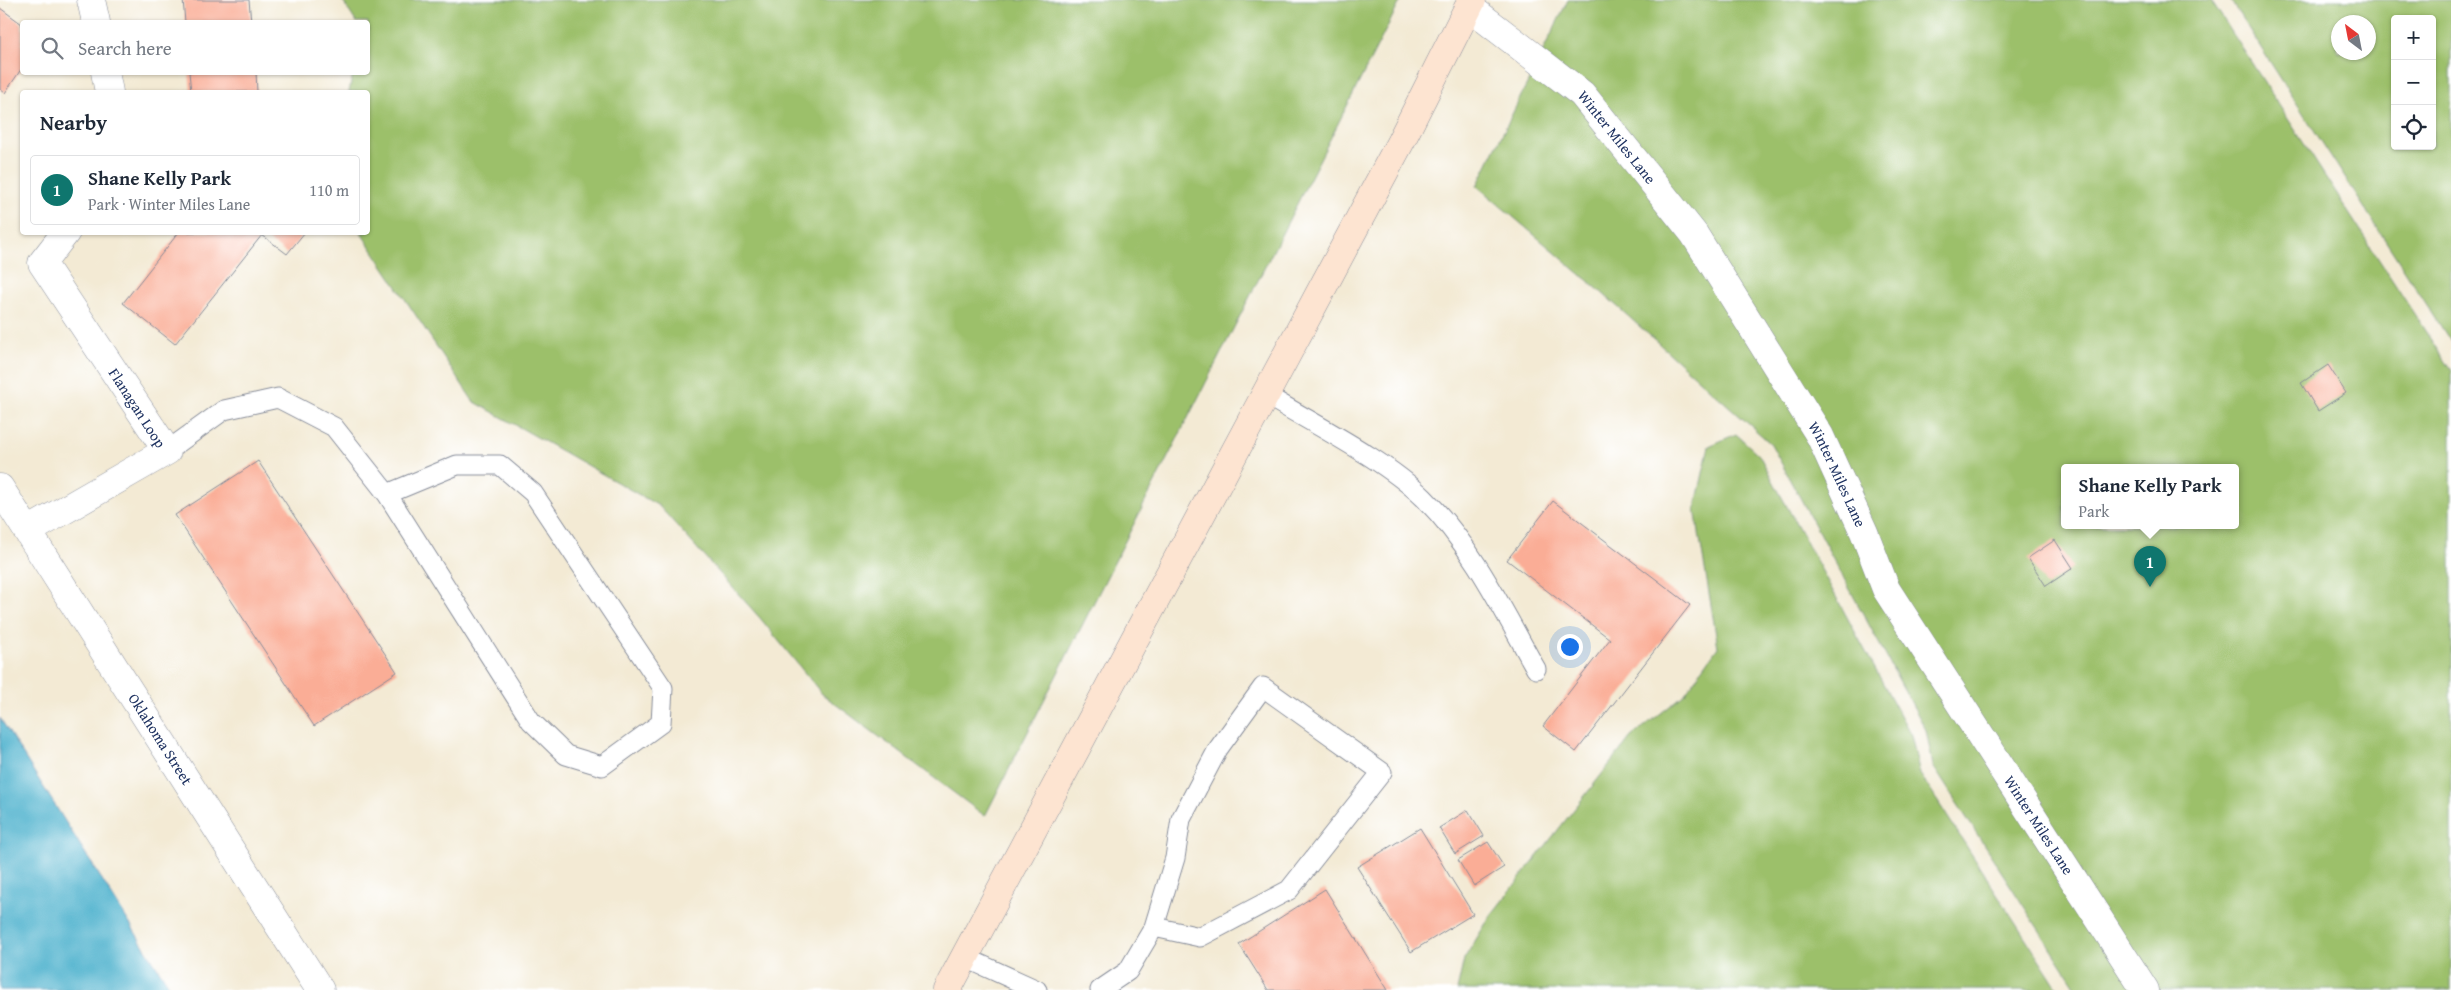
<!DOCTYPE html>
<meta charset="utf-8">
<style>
:root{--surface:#fff;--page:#f2f2f3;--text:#1f2937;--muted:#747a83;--line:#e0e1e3;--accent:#0f766e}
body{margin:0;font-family:"Gentium Book Plus",serif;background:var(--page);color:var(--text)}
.controls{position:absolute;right:15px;top:15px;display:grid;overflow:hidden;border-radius:5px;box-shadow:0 1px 4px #0004}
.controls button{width:45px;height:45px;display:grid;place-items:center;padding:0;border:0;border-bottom:1px solid var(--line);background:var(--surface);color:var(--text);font:25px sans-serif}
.compass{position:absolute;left:2331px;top:15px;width:45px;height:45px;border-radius:50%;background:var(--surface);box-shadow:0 1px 4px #0004;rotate:328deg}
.you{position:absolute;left:1569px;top:646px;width:18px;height:18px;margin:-12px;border:4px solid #fff;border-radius:50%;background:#1a73e8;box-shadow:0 0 0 8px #1a73e833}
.badge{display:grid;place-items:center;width:32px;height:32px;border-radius:50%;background:var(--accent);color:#fff;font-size:16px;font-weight:700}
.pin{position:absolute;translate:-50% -41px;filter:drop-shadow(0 1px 2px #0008)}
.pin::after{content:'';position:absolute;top:26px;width:18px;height:15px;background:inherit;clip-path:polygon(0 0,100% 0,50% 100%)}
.popup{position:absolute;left:2061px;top:464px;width:178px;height:65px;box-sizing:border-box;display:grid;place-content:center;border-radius:5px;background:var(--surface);filter:drop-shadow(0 1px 4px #0005);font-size:16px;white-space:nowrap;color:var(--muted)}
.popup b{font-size:19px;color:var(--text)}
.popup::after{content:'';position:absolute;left:50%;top:100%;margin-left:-10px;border:10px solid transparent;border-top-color:var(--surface)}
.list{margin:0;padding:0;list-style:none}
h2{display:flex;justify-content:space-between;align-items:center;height:65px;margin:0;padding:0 20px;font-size:21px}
h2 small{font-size:16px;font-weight:400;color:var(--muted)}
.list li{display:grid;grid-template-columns:32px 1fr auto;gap:15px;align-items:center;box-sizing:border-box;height:70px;margin:0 10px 10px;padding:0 10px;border:1px solid var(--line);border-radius:5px}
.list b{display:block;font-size:19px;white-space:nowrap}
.list p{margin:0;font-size:16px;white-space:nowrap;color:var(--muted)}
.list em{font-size:16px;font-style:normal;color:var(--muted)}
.icon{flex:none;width:28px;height:28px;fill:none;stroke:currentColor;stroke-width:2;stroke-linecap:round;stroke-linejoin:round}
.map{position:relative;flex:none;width:2451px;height:990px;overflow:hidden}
.search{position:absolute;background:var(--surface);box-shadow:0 1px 4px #0004;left:20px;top:20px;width:350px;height:55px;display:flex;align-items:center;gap:12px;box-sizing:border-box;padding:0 18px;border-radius:5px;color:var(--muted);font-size:19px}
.panel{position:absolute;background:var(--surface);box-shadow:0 1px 4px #0004;left:20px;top:90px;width:350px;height:145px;border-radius:5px}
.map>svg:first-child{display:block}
</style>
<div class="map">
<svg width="2451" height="990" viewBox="0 0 2451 990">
<rect width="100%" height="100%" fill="#fff"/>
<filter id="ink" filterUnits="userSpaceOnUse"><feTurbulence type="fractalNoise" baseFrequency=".02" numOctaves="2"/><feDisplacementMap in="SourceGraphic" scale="10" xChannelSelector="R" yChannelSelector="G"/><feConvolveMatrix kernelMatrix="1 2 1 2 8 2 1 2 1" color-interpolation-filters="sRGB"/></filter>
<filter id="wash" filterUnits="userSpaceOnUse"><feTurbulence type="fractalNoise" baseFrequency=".0096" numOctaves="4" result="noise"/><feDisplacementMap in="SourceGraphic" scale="20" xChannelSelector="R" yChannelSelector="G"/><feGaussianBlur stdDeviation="1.12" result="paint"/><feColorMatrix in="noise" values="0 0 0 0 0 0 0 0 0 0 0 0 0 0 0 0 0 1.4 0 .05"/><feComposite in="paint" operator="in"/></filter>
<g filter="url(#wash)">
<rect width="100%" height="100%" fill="#f3ead4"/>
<!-- green -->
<path fill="#9cc06a" stroke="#5c7864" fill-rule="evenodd" d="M342,0h1059l-416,816 -163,-122 -62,-76 -101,-112 -186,-105 -112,-168 7,-1v-140h-19l4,-19 15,-1v-50h-12z
M1568,0h643l240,371v619h-373l-145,-224 -7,-36 -155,-286 -171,-153 -123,-105zM2065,468h170v58h-170z
M2230,0h221v342zM2395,19h37v127h-37zM2338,22h30v30h-30z
M1736,434l23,21 152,280 9,39 139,216h-602l7,-31 27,-44 140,-178 54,-43 33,-47 -23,-138 14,-63z"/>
<!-- water -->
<path fill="#4fb2ce" stroke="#357096" d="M0,718l159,252 13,20h-172z"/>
<g id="blocks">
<!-- building -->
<path fill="#faad96" d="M183,0h66l2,22h-66z
M0,8l22,16v44l-17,25 -5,-4z
M189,72h67l1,20h-66z
M179,232h126l-18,22 -25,-19 -87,109 -52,-41z
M2328,365l18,28 -28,18 -17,-28z
M258,461l139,211 -83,54 -139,-211z
M1553,501l137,104 -114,147 -33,-26 67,-87 -103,-79z
M2055,540l18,28 -27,18 -18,-28z
M1468,810l16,26 -29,18 -16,-26z
M1420,828l53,86 -62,38 -54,-85z
M1488,842l16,25 -30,19 -16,-26z
M1325,889l63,101h-120l-29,-46z"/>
</g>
</g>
<g filter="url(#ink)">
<use href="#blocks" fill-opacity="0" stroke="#878c99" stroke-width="1"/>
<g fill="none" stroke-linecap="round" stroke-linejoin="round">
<defs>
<path id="service" d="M1266,395c49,30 118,64 158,103 49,49 79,112 112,171
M167,451l57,-41 54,-12 56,29 53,67 70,-29h43l33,28 130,195 -2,35 -59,43 -36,-11 -35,-34 -144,-227
M964,957l73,33
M1100,990l28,-19 26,-44 21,-69 6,-39 37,-70 45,-62 119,85 -93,118 -89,47 -46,-10"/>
<g id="minor">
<path d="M91,0l5,22"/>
<path id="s1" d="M1469,7l113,87 112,140 126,202 44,96 22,57 259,401"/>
<path d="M105,72l4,20"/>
<path id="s2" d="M0,488l320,502"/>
<path d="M28,531l139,-80 -125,-188 24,-31"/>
</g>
<path id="secondary" d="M947,990l454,-849 71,-141"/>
</defs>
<!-- service casing -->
<use href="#service" stroke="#878c99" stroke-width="21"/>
<!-- minor casing -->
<use href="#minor" stroke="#878c99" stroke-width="29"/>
<!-- secondary casing -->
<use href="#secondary" stroke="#878c99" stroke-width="29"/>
<!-- service -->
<use href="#service" stroke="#fff" stroke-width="19"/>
<!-- minor -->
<use href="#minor" stroke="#fff" stroke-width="28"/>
<!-- secondary -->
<use href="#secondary" stroke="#fde4d1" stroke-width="28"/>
</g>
</g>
<g text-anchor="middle" stroke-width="5" stroke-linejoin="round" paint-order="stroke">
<!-- street labels -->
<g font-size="15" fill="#1b2f5e" stroke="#fff">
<text dy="5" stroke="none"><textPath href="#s1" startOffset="198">Winter Miles Lane</textPath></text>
<text transform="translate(137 408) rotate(57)" y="5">Flanagan Loop</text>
<text dy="5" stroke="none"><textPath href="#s1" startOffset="602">Winter Miles Lane</textPath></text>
<text dy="5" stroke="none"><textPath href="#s2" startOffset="298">Oklahoma Street</textPath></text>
<text dy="5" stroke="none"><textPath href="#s1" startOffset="1008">Winter Miles Lane</textPath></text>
</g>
</g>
</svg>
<div class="controls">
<button>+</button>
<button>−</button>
<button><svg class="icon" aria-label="locate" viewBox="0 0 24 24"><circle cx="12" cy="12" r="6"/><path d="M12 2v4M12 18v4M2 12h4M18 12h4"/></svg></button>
</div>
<svg class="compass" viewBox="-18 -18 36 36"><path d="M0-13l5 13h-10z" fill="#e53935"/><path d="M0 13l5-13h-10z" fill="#747a83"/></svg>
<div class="you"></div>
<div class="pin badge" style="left:2150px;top:587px">1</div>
<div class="popup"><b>Shane Kelly Park</b>Park</div>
<div class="search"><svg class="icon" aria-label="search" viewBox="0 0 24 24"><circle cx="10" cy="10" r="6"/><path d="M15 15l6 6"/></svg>Search here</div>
<section class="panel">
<h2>Nearby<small></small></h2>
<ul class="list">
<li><span class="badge">1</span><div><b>Shane Kelly Park</b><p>Park · Winter Miles Lane</p></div><em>110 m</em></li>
</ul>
</section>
</div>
